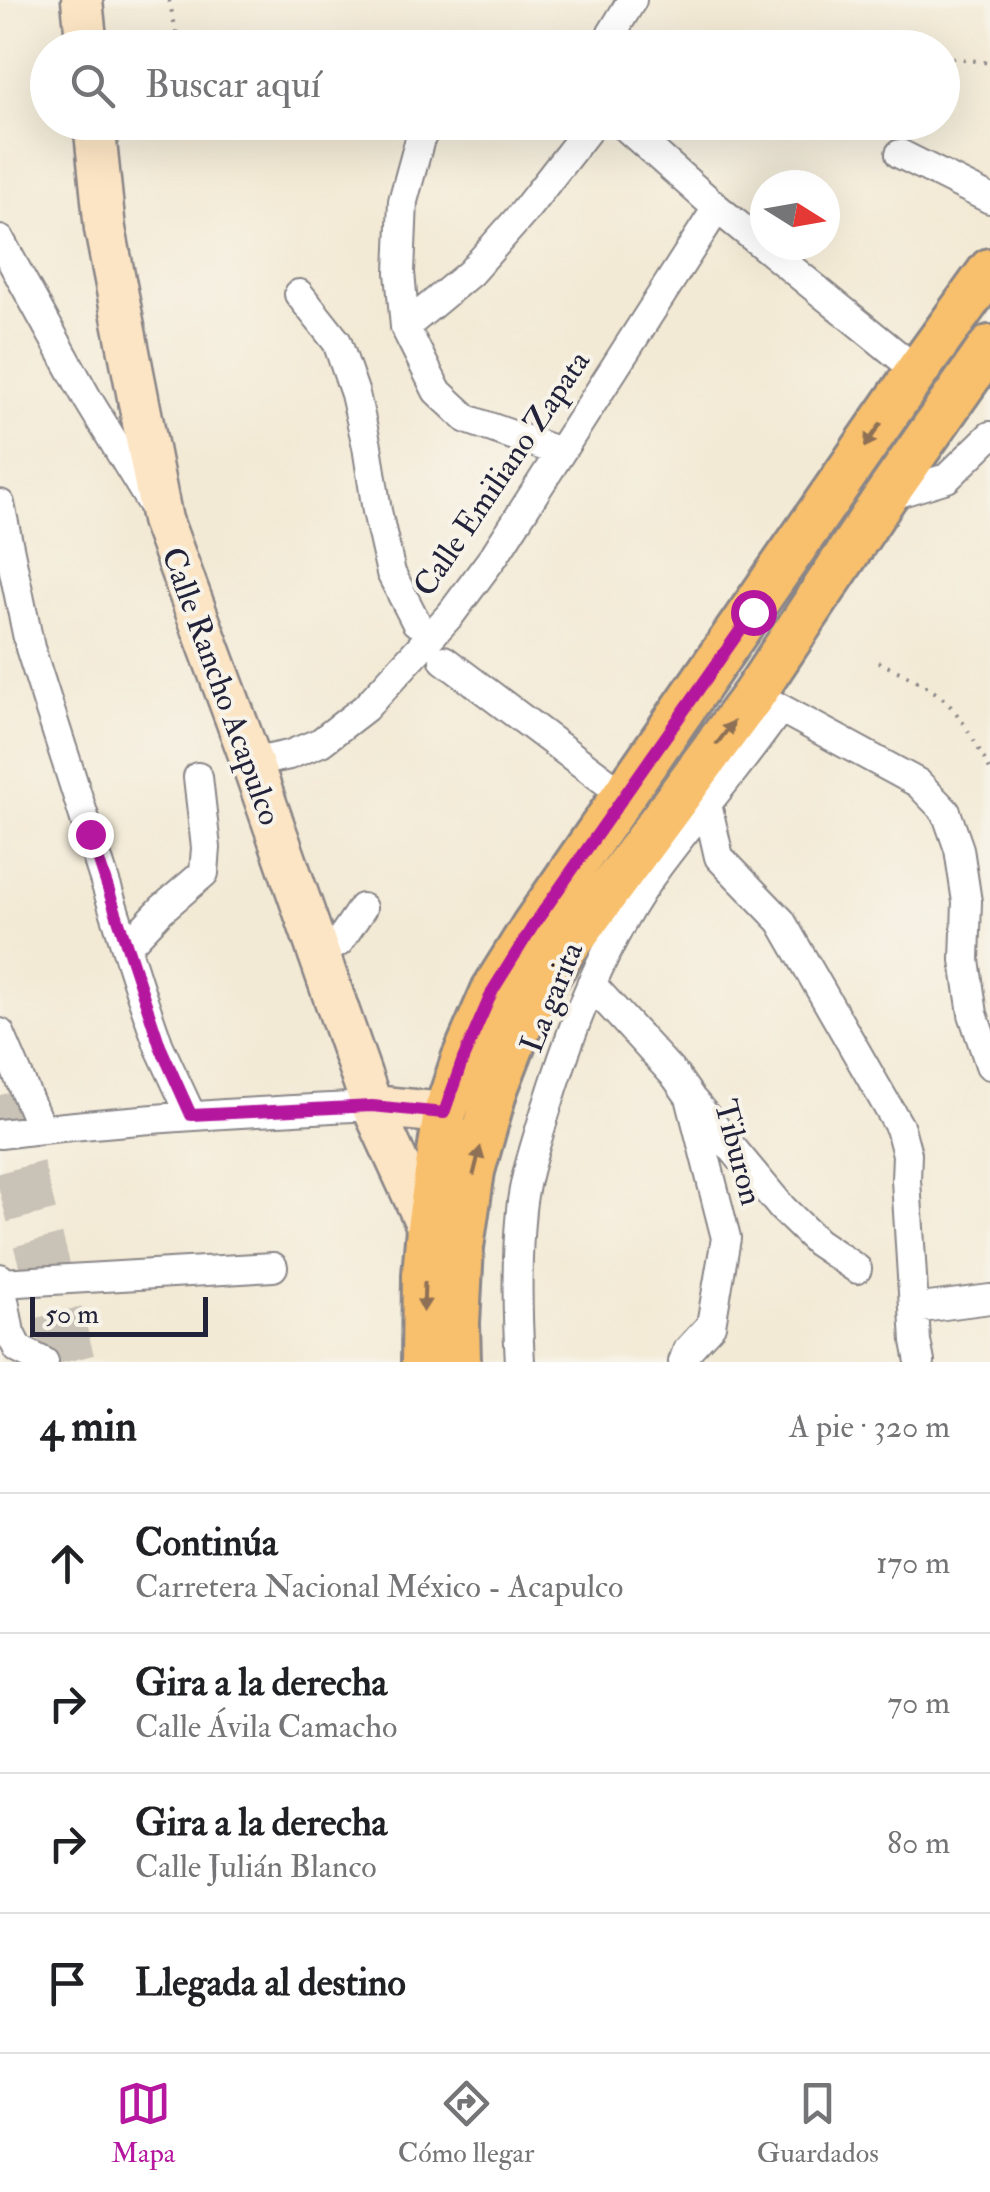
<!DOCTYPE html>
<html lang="es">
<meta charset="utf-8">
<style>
:root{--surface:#fff;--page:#f6f6f6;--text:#202124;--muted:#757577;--line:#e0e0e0;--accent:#b5179e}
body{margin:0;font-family:"IM FELL Double Pica",serif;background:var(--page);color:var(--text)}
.compass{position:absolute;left:750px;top:170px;width:90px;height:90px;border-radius:50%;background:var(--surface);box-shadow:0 10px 40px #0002;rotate:101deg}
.scale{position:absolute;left:30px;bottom:25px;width:178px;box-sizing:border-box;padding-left:10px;border:5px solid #22223b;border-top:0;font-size:28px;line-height:35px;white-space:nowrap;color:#22223b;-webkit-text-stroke:8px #f7f3e8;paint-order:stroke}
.stop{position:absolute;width:30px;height:30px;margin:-22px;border:8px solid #b5179e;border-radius:50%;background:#fff}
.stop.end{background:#b5179e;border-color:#fff;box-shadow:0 2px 10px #0008}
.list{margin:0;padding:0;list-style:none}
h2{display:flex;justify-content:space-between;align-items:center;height:130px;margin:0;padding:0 40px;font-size:42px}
h2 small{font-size:32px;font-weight:400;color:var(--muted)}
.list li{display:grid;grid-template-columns:65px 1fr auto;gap:30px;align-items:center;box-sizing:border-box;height:140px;padding:0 40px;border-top:2px solid var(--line)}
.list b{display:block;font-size:38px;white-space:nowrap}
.list p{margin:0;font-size:32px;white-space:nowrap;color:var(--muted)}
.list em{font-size:32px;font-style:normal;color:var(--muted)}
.icon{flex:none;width:55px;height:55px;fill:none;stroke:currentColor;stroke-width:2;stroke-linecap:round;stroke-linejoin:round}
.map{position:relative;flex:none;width:990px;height:1362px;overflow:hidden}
.search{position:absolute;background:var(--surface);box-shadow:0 10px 40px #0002;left:30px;right:30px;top:30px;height:110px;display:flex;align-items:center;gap:25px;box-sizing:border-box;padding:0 35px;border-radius:55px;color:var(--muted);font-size:38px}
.sheet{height:690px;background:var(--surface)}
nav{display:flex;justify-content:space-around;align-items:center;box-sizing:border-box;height:140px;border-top:2px solid var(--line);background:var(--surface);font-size:28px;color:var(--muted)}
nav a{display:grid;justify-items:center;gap:5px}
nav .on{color:var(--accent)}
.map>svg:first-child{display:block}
</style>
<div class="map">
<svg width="990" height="1362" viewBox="0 0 990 1362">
<rect width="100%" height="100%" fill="#f7f3e8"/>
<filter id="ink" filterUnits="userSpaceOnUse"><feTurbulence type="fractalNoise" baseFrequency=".01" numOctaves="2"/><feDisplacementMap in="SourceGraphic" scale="20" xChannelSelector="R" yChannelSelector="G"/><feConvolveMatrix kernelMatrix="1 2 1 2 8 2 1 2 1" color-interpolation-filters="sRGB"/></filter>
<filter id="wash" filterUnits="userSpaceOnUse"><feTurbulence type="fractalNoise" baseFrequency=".0048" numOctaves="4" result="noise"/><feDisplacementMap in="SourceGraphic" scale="40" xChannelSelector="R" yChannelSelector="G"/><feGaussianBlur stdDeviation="2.25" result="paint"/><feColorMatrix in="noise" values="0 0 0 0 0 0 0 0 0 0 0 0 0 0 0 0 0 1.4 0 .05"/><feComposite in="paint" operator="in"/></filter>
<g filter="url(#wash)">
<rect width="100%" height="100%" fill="#f3ead5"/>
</g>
<g filter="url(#ink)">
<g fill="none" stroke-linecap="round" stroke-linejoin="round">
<!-- highway-tunnel -->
<path stroke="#c9c2b6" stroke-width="50" stroke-dasharray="50 25" stroke-linecap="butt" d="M0,1095l70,267"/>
<defs>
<path id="street" d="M603,48l29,-48
M430,122l-10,17 -17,62 -3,71 5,55 32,64 30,28 93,33
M620,122l97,86 200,163
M900,154l90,45
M0,240l87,158 64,105
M299,294l38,48 18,52 12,52 10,65 14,62 25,49
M405,327l65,-54 53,-60 71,-91
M885,497l62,-19 43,-42
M0,504l30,144 111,346 18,52 32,69
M444,660l180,135
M765,700l153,83 28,29 13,37 8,53 -2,58 8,54 17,51
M252,763l37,-8 32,-13 44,-34 86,-94 43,-58 223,-348
M707,804l12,53 62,64 119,207 7,26 -1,26 10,161 4,21
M127,946l35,-37 42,-36 2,-25 -8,-71
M319,954l20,-12 23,-34
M591,984l85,93 14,20 36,141 -15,87 -24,26 -4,11
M0,1033l41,96
M694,1102l88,106 35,34 40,27
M0,1134c124,-15 248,-22 372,-28
M0,1278l10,55 8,16 26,13
M1,1283l272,-16
M914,1309l76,-10
M520,1362c-3,-50 -4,-102 1,-152 3,-32 15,-66 24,-97 27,-87 59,-174 114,-248 39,-53 84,-102 121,-157"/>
<path id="secondary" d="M82,0l5,48
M94,122l11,107 57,291 90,243 120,343 56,122
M372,1106l73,7"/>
<path id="primary" d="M423,1362l1,-87 4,-47 17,-115 18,-54 30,-69 40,-64 384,-555 73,-101
M459,1362l-1,-39 4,-76 11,-76 23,-82 30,-77 37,-60 191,-258 131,-197 105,-150"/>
</defs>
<!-- street casing -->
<use href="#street" stroke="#8a8688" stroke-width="32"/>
<!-- secondary casing -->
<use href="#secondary" stroke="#8a8688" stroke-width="45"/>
<!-- primary casing -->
<use href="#primary" stroke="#8a8688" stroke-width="48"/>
<!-- path -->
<path stroke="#8a8688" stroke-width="4" stroke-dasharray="2.5 8" stroke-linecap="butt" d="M169,0l11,48
M942,56l48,7
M196,122l1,2
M878,662c22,10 45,20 63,35 20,16 37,51 49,73"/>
<!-- street -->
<use href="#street" stroke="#fff" stroke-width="28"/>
<!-- secondary -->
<use href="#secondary" stroke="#fce5c4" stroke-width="40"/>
<!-- primary -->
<use href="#primary" stroke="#f8bf6c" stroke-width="42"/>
</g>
<!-- one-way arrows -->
<defs><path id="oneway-solid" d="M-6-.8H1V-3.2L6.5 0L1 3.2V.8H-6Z" transform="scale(2.5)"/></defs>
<g fill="#8d7054">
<use href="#oneway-solid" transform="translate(873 435) rotate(124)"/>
<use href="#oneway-solid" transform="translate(725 733) rotate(-53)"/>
<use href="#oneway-solid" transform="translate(477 1161) rotate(-76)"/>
<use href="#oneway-solid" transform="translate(424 1297) rotate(92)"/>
</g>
</g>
<g fill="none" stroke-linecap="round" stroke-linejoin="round" filter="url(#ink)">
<!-- route -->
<path stroke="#b5179e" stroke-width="12" d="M90,834l70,212 31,69 181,-9 72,7 19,-54 30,-69 40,-64 220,-314"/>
</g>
<g text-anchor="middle" stroke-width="8" stroke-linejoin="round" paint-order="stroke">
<!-- street labels -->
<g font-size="32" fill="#22223b" stroke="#f7f3e8">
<text transform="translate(501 473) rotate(-56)" y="11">Calle Emiliano Zapata</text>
<text transform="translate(222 686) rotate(70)" y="11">Calle Rancho Acapulco</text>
<text transform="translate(551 997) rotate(-68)" y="11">La garita</text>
<text transform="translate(739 1152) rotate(75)" y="11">Tiburon</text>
</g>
</g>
</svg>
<svg class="compass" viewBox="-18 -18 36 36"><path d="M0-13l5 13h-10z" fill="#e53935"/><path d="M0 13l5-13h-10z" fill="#757577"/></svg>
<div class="scale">50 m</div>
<div class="stop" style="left:753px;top:612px"></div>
<div class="stop end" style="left:90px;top:834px"></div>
<div class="search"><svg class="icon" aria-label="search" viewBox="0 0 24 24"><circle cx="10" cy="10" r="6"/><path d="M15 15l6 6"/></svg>Buscar aquí</div>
</div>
<section class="sheet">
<h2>4 min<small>A pie · 320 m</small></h2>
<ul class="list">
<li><svg class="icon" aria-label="ahead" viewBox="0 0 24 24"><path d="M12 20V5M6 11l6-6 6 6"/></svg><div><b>Continúa</b><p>Carretera Nacional México - Acapulco</p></div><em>170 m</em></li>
<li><svg class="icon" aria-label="right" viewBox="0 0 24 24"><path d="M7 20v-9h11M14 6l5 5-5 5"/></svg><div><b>Gira a la derecha</b><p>Calle Ávila Camacho</p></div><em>70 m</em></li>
<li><svg class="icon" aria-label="right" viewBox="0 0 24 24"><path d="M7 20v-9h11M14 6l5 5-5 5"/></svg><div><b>Gira a la derecha</b><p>Calle Julián Blanco</p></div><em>80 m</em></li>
<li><svg class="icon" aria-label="arrive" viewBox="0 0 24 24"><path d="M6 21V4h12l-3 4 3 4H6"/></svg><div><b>Llegada al destino</b></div></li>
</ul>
</section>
<nav>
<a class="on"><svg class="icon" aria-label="map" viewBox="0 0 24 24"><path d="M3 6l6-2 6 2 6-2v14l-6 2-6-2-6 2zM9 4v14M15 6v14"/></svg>Mapa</a>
<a><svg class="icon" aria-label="directions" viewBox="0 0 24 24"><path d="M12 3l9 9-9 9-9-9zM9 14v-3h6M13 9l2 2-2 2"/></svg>Cómo llegar</a>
<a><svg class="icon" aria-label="saved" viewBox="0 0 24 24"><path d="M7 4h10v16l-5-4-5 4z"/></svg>Guardados</a>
</nav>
